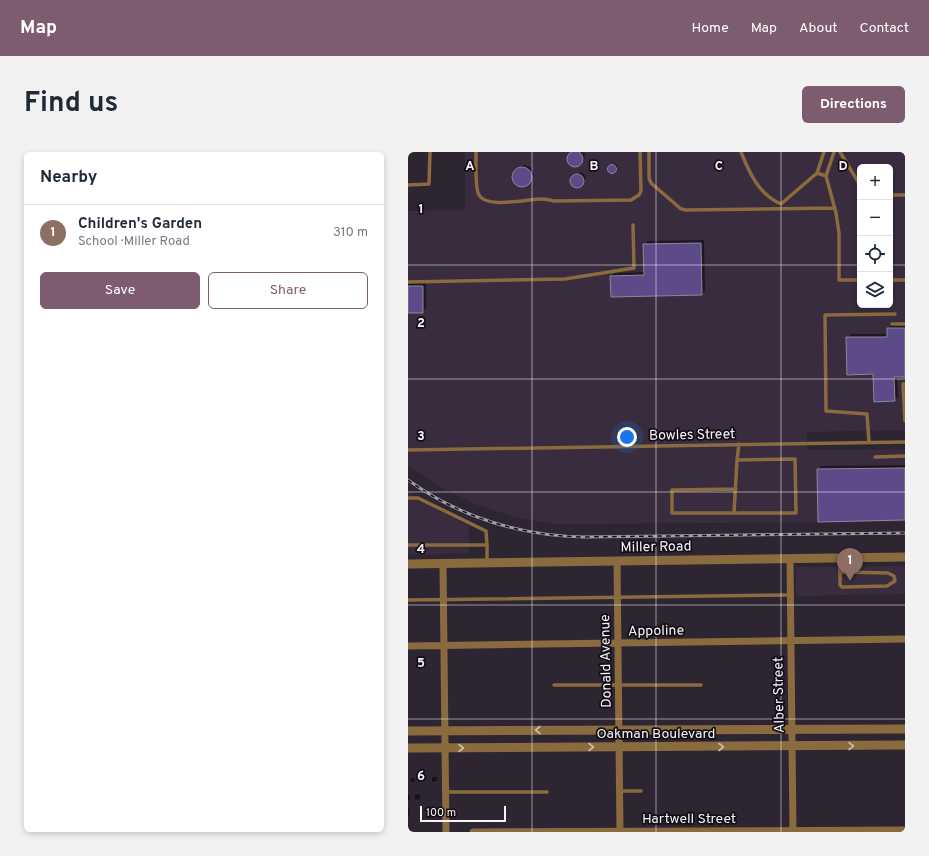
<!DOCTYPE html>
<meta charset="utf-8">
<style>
:root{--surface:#fff;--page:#f2f2f3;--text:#1f2937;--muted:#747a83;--line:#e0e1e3;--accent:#7d5c6f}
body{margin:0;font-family:Overpass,sans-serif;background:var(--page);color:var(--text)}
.controls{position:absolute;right:12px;top:12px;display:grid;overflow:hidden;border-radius:6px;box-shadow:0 2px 6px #0003}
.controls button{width:36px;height:36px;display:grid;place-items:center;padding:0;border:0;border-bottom:1px solid var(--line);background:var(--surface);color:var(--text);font:20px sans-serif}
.scale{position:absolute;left:12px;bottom:10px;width:86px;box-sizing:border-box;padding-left:4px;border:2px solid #f7f2fa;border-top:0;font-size:11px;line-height:14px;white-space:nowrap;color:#f7f2fa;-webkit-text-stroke:3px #130f15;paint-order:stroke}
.you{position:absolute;left:219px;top:285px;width:14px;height:14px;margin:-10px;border:3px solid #fff;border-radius:50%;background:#1a73e8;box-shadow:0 0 0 6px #1a73e833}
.badge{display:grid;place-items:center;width:26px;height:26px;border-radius:50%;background:var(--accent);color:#fff;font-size:13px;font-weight:700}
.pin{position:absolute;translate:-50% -33px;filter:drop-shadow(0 1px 2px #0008)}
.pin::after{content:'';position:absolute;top:21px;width:14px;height:12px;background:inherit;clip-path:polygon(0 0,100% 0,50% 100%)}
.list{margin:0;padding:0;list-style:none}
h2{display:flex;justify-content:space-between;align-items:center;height:52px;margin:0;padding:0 16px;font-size:17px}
h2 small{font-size:13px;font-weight:400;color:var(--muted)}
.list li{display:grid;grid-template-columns:26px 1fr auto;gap:12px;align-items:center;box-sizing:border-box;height:56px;padding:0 16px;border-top:1px solid var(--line)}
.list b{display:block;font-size:15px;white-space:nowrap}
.list p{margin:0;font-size:13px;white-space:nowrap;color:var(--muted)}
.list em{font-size:13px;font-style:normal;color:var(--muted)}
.actions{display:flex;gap:8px;padding:12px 16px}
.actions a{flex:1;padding:9px 0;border:1px solid var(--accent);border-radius:6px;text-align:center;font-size:14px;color:var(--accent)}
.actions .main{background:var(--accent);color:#fff}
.icon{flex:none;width:22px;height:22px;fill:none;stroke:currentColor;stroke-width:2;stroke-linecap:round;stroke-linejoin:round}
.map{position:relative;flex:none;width:497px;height:680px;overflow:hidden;border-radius:6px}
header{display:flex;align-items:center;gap:24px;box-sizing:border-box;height:56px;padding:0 20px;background:var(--accent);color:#fff}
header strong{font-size:19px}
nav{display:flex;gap:22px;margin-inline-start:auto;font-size:14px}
.intro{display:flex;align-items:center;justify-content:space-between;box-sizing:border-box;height:96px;padding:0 24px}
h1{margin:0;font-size:28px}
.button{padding:10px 18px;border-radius:6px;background:var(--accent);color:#fff;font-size:14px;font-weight:700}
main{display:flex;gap:24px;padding:0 24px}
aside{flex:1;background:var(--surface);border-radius:6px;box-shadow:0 2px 6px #0003}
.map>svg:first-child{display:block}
</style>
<header>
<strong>Map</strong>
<nav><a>Home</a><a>Map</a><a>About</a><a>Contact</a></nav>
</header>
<div class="intro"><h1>Find us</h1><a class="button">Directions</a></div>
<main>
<aside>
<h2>Nearby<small></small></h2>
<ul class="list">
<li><span class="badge" style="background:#8d6e63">1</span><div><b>Children's Garden</b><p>School · Miller Road</p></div><em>310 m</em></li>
</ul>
<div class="actions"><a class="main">Save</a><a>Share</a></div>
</aside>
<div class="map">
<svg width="497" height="680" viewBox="0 0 497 680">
<rect width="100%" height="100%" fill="#2d2531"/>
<!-- built -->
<path fill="#382c3e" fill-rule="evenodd" d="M57,0h440v278l-98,2v18l98,-1v73l-353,2 -37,-7 -38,-12 -36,-18 -33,-21v-255l57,-1zM452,15h30v138h-30z
M0,339l14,11 47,24v27l-61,2z
M497,414v28l-109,2v-29z"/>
<!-- shadow -->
<path fill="#0007" d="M164,0l13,1 -1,7 -6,6 -7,-1 -4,-6 2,-4z
M200.5 16a4.5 4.5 0 1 1 9 0a4.5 4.5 0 1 1-9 0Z
M116,13l7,2 3,7 -1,5 -9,7 -7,-1 -4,-7 1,-5z
M173,20l3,2 2,3 -2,6 -7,4 -4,-1 -1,-4 2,-6z
M296,88l1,51 -3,3 -90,2 -1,-19 4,-4 30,-1 -1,-27 4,-4z
M0,131h18v25l-4,4h-14z
M483,173h14v51h-8l1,21 -3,3 -48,-62 4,-4h37v-5z
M497,313v54l-87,-49 3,-4z
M24,625h5v4l-5,1z
M2,626h5v4h-4z
M12,642v5l-5,1v-5z
M0,643h2v5h-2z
M0,656h1l1,7 -2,1z"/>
<!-- building -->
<path fill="#5d4a89" stroke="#8c8999" d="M159 7a8 8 0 1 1 16 0a8 8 0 1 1-16 0Z
M199.5 17a4.5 4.5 0 1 1 9 0a4.5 4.5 0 1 1-9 0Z
M104 25a10 10 0 1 1 20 0a10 10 0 1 1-20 0Z
M162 29a7 7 0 1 1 14 0a7 7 0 1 1-14 0Z
M293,91l1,52 -91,2 -1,-21 34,-1 -1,-31z
M0,134h15v27h-15z
M479,176h18v49h-11l1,24 -21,1 -1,-28 -26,1 -1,-38h41z
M497,316v52l-87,2 -1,-53z"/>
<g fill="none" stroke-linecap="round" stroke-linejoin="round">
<!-- service -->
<path stroke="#896b3e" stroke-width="3.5" d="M68,0c0,9 -1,37 3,43 8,14 49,4 63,4 4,0 8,1 12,2l77,-1 8,-5 2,-4 -1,-39
M241,0v26l2,5 30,26 5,1 149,-2
M333,0c8,20 18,43 40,52l36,-31 9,3
M426,0l-8,24 10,37 3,20v47h21
M432,0l20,33
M409,21l7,-21
M0,33l21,-1 1,-32
M482,43h15
M482,128h15
M0,130l157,-3 69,-11 -1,-43
M484,172h13
M497,232h-2l2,37
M461,290l-2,-28 -41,-3 -1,-96 70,-1
M0,298l497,-8
M467,305l30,-1
M329,308l58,-1 1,54h-62l3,-53 2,-16
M0,346h10l68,33 1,14h-79
M326,361h-62v-23l64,-1
M79,393v17
M431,407l1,13
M432,420l48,1 6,3 1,5 -8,5 -45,1 -2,-2z
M0,448l382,-5
M146,533h147
M211,639h22
M38,640h101"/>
<!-- minor -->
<path stroke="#896b3e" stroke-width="7" d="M382,407l3,273
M209,409l3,271
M35,411l3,269
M0,494l497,-7
M65,680l432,-2"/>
<!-- tertiary -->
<path stroke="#896b3e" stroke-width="9" d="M0,412l497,-7
M0,579l497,-2
M0,596l497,-3"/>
<defs>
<path id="rail" d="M0,328c51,37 113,56 176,57l321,-4"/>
</defs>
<!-- rail casing -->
<use href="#rail" stroke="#a39da7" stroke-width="3"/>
<!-- rail -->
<use href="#rail" stroke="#130f15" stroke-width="1.5" stroke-dasharray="4.5" stroke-linecap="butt"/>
</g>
<!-- one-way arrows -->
<defs><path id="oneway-chevron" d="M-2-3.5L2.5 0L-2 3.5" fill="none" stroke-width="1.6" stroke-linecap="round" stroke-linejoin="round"/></defs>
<g stroke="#cbbcaf">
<use href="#oneway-chevron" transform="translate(130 578) rotate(180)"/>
<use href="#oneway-chevron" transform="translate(443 594) rotate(-1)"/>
<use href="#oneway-chevron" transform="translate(183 595)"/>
<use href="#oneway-chevron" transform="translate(313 595)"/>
<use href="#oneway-chevron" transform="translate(53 596)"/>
</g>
<!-- grid -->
<path fill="none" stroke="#f7f2fa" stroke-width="1" stroke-opacity="0.55" d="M124,0v680M248,0v680M373,0v680M0,113h452M482,113h15M0,227h497M0,340h497M0,453h497M0,567h497"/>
<g text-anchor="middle" stroke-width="3.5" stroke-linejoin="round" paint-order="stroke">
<!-- street labels -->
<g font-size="14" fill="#f7f2fa" stroke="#130f15">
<text transform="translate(284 282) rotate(-1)" y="5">Bowles Street</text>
<text transform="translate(248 394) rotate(-1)" y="5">Miller Road</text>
<text transform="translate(248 478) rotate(-1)" y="5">Appoline</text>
<text transform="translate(197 509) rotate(-91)" y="5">Donald Avenue</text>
<text transform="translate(370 543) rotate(-91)" y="5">Alber Street</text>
<text x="248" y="586">Oakman Boulevard</text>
<text x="281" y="671">Hartwell Street</text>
</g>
</g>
<g font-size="13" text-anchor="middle" font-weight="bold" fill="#f7f2fa" stroke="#130f15" stroke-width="3.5" stroke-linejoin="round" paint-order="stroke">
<text x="62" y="18">A</text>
<text x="186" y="18">B</text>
<text x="311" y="18">C</text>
<text x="435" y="18">D</text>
<text x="13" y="61">1</text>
<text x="13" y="175">2</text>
<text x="13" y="288">3</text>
<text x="13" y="401">4</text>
<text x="13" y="515">5</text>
<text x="13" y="628">6</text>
</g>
</svg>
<div class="controls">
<button>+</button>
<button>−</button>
<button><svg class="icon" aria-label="locate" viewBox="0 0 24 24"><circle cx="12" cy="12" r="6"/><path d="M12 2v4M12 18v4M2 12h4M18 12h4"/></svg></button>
<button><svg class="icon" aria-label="layers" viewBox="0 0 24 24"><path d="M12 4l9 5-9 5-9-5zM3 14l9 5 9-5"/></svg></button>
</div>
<div class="scale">100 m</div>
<div class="you"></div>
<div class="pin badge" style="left:442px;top:429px;background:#8d6e63">1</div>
</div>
</main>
